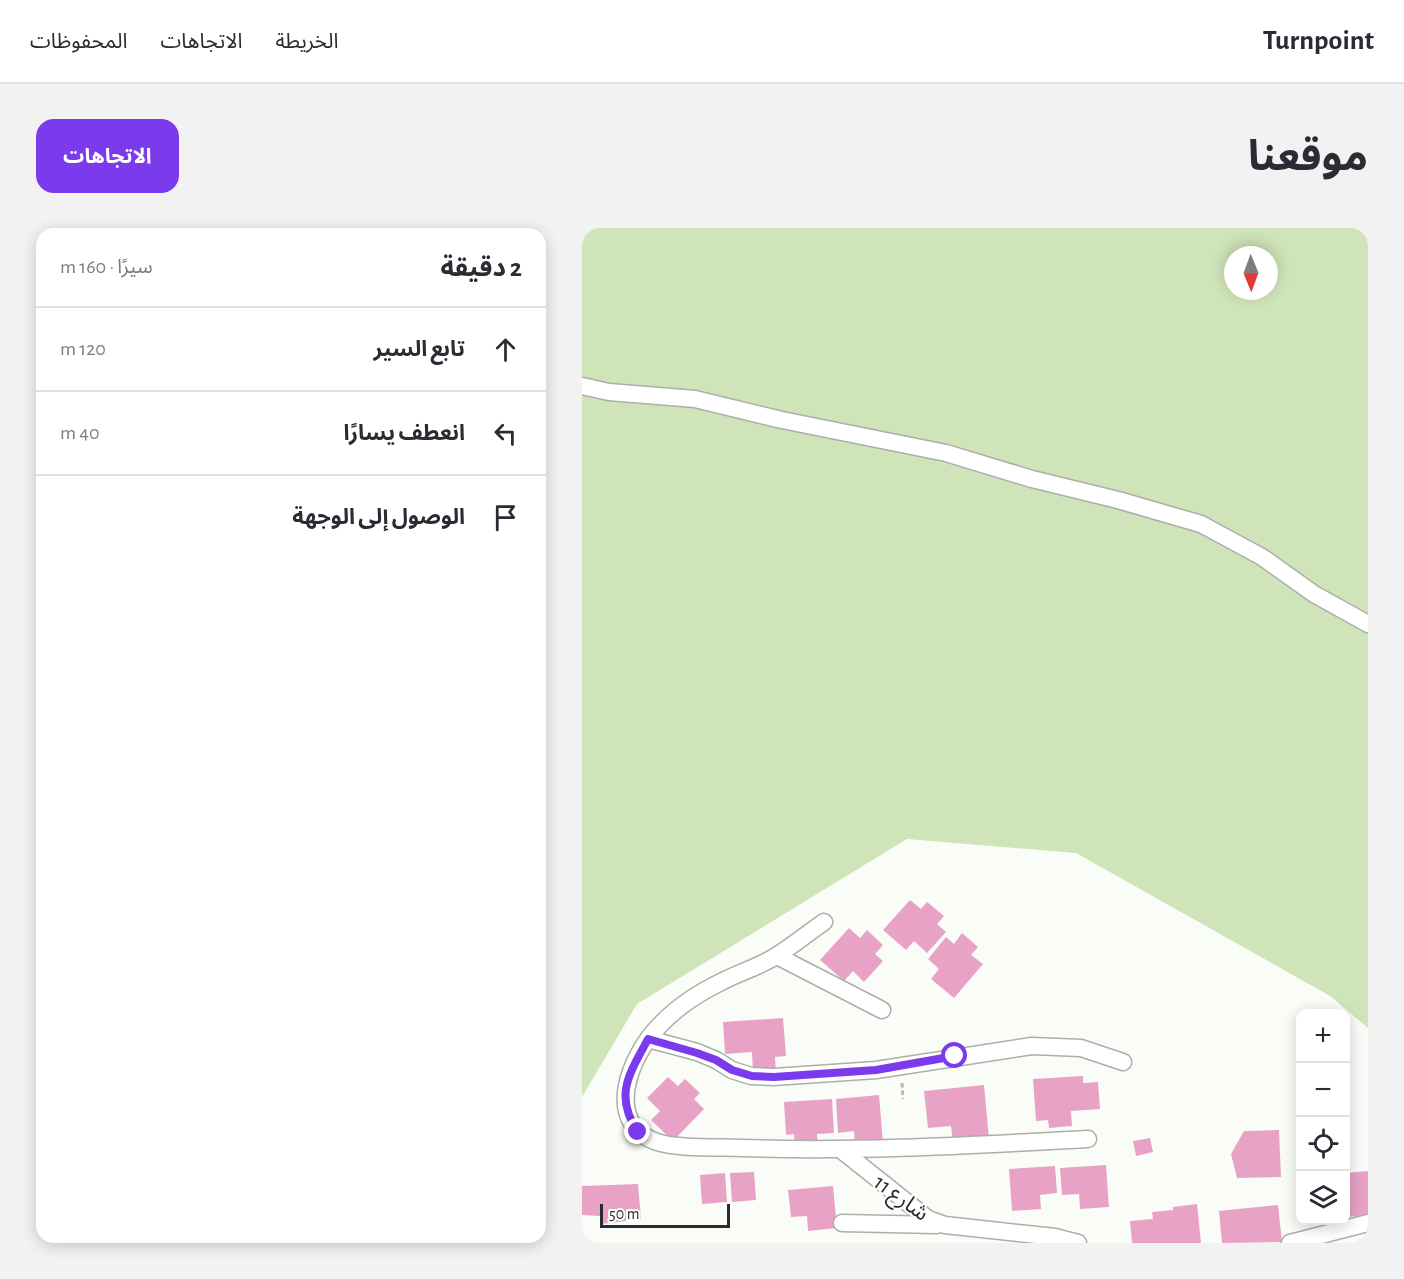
<!DOCTYPE html>
<html lang="ar">
<meta charset="utf-8">
<style>
:root{--surface:#fff;--page:#f2f2f3;--text:#2b2b33;--muted:#7c7c81;--line:#e1e1e2;--accent:#7c3aed}
body{margin:0;font-family:"Alegreya Sans","Noto Sans Arabic",sans-serif;background:var(--page);color:var(--text);direction:rtl}
.controls{position:absolute;right:18px;bottom:18px;display:grid;overflow:hidden;border-radius:12px;box-shadow:0 3px 15px #0003}
.controls button{width:54px;height:54px;display:grid;place-items:center;padding:0;border:0;border-bottom:2px solid var(--line);background:var(--surface);color:var(--text);font:30px sans-serif}
.compass{position:absolute;left:642px;top:18px;width:54px;height:54px;border-radius:50%;background:var(--surface);box-shadow:0 3px 15px #0003;rotate:179deg}
.scale{position:absolute;left:18px;bottom:15px;width:130px;box-sizing:border-box;padding-left:6px;border:3px solid #2b2c2a;border-top:0;font-size:16px;line-height:21px;white-space:nowrap;color:#2b2c2a;-webkit-text-stroke:4px #fff;paint-order:stroke}
.stop{position:absolute;width:18px;height:18px;margin:-14px;border:4px solid #7c3aed;border-radius:50%;background:#fff}
.stop.end{background:#7c3aed;border-color:#fff;box-shadow:0 2px 6px #0008}
.list{margin:0;padding:0;list-style:none}
h2{display:flex;justify-content:space-between;align-items:center;height:78px;margin:0;padding:0 24px;font-size:26px}
h2 small{font-size:20px;font-weight:400;color:var(--muted)}
.list li{display:grid;grid-template-columns:39px 1fr auto;gap:18px;align-items:center;box-sizing:border-box;height:84px;padding:0 24px;border-top:2px solid var(--line)}
.list b{display:block;font-size:22px;white-space:nowrap}
.list em{font-size:20px;font-style:normal;color:var(--muted)}
.icon{flex:none;width:33px;height:33px;fill:none;stroke:currentColor;stroke-width:2;stroke-linecap:round;stroke-linejoin:round}
.map{position:relative;flex:none;width:786px;height:1015px;overflow:hidden;direction:ltr;border-radius:18px}
header{display:flex;align-items:center;gap:36px;box-sizing:border-box;height:84px;padding:0 30px;background:var(--surface);border-bottom:2px solid var(--line)}
header strong{font-size:28px}
nav{display:flex;gap:33px;margin-inline-start:auto;font-size:21px}
.intro{display:flex;align-items:center;justify-content:space-between;box-sizing:border-box;height:144px;padding:0 36px}
h1{margin:0;font-size:42px}
.button{padding:15px 27px;border-radius:18px;background:var(--accent);color:#fff;font-size:21px;font-weight:700}
main{display:flex;gap:36px;padding:0 36px}
aside{flex:1;background:var(--surface);border-radius:18px;box-shadow:0 3px 15px #0003}
.map>svg:first-child{display:block}
</style>
<header>
<strong>Turnpoint</strong>
<nav><a>الخريطة</a><a>الاتجاهات</a><a>المحفوظات</a></nav>
</header>
<div class="intro"><h1>موقعنا</h1><a class="button">الاتجاهات</a></div>
<main>
<div class="map">
<svg width="786" height="1015" viewBox="0 0 786 1015">
<rect width="100%" height="100%" fill="#fafdf7"/>
<!-- green -->
<path fill="#d0e4b9" fill-rule="evenodd" d="M0,0h786v800l-38,-32 -254,-143 -169,-14 -270,165 -55,93zM651,27h36v36h-36z"/>
<!-- building -->
<path fill="#e8a2c6" d="M328,672l11,9 6,-7 17,14 -7,8 9,8 -19,21 -13,-12 -8,9 -23,-20z
M267,700l11,10 7,-8 16,15 -8,9 8,7 -19,21 -11,-11 -9,10 -24,-21z
M380,705l16,14 -7,8 12,9 -29,34 -23,-19 8,-10 -11,-10 18,-22 8,7z
M201,790l3,38 -11,1 1,16 -23,1 -1,-22 -27,2 -2,-32z
M501,848v7l15,-1 2,27 -29,2 1,15 -23,2 -1,-8 -12,1 -3,-42z
M86,849l10,9 7,-7 15,14 -6,6 10,10 -31,32 -22,-21 9,-9 -13,-13z
M402,857l5,54 -36,3 -2,-16 -23,2 -4,-37z
M297,867l4,48 -28,2 -1,-14 -16,2 -2,-34z
M250,871l2,34 -17,1 1,11 -23,2 -1,-13 -8,1 -2,-33z
M697,902l2,47 -44,1 -6,-24 13,-23z
M568,910l3,14 -17,4 -3,-15z
M524,937l3,42 -29,2 -1,-15 -17,1 -2,-27z
M473,938l2,27 -17,2 1,14 -29,2 -3,-42z
M786,943v44l-22,2v-44z
M172,944l2,28 -24,2 -2,-29z
M143,945l2,29 -25,2 -2,-29z
M56,956l3,35 -39,5 -2,-8 -18,-1v-29z
M251,958l4,42 -29,3 -1,-15 -16,1 -3,-27z
M615,976l4,39h-69l-2,-22 23,-2 -1,-7 21,-2v-3z
M696,977l4,37 -60,1 -3,-32z"/>
<g fill="none" stroke-linecap="round" stroke-linejoin="round">
<defs>
<path id="minor" d="M0,158l27,6 86,7 87,21 164,33 86,26 86,21 83,24 61,33 52,37 54,30
M242,694c-16,11 -32,24 -48,34 -17,11 -36,16 -53,25 -23,11 -46,26 -63,44 -30,30 -58,98 -3,117 22,7 62,5 86,6 115,4 230,-3 345,-9
M195,728l105,54
M66,811l49,13 19,8 16,10 19,6 23,1 102,-7 156,-24 49,2 42,14
M258,921l88,70 17,6 110,12 23,6
M260,995l95,2
M708,1015l78,-20"/>
</defs>
<!-- minor casing -->
<use href="#minor" stroke="#abaea9" stroke-width="19"/>
<!-- path -->
<path stroke="#b6b8b3" stroke-width="3" stroke-dasharray="4.5 3" stroke-linecap="butt" d="M320,855l1,16"/>
<!-- minor -->
<use href="#minor" stroke="#fff" stroke-width="16"/>
</g>
<g fill="none" stroke-linecap="round" stroke-linejoin="round">
<!-- route -->
<path stroke="#7c3aed" stroke-width="8" d="M56,904c-25,-37 -8,-59 10,-93l49,14 19,7 16,10 20,6 22,1 102,-7 79,-14"/>
</g>
<g text-anchor="middle" stroke-width="4.5" stroke-linejoin="round" paint-order="stroke">
<!-- street labels -->
<g font-size="22" fill="#2b2c2a" stroke="#fff">
<text transform="translate(320 969) rotate(36)" y="8">شارع 11</text>
</g>
</g>
</svg>
<div class="controls">
<button>+</button>
<button>−</button>
<button><svg class="icon" aria-label="locate" viewBox="0 0 24 24"><circle cx="12" cy="12" r="6"/><path d="M12 2v4M12 18v4M2 12h4M18 12h4"/></svg></button>
<button><svg class="icon" aria-label="layers" viewBox="0 0 24 24"><path d="M12 4l9 5-9 5-9-5zM3 14l9 5 9-5"/></svg></button>
</div>
<svg class="compass" viewBox="-18 -18 36 36"><path d="M0-13l5 13h-10z" fill="#e53935"/><path d="M0 13l5-13h-10z" fill="#7c7c81"/></svg>
<div class="scale">50 m</div>
<div class="stop" style="left:373px;top:828px"></div>
<div class="stop end" style="left:56px;top:904px"></div>
</div>
<aside>
<h2>2 دقيقة<small>سيرًا · 160 m</small></h2>
<ul class="list">
<li><svg class="icon" aria-label="ahead" viewBox="0 0 24 24"><path d="M12 20V5M6 11l6-6 6 6"/></svg><div><b>تابع السير</b></div><em>120 m</em></li>
<li><svg class="icon" aria-label="left" viewBox="0 0 24 24"><path d="M17 20v-9H6M10 6l-5 5 5 5"/></svg><div><b>انعطف يسارًا</b></div><em>40 m</em></li>
<li><svg class="icon" aria-label="arrive" viewBox="0 0 24 24"><path d="M6 21V4h12l-3 4 3 4H6"/></svg><div><b>الوصول إلى الوجهة</b></div></li>
</ul>
</aside>
</main>
